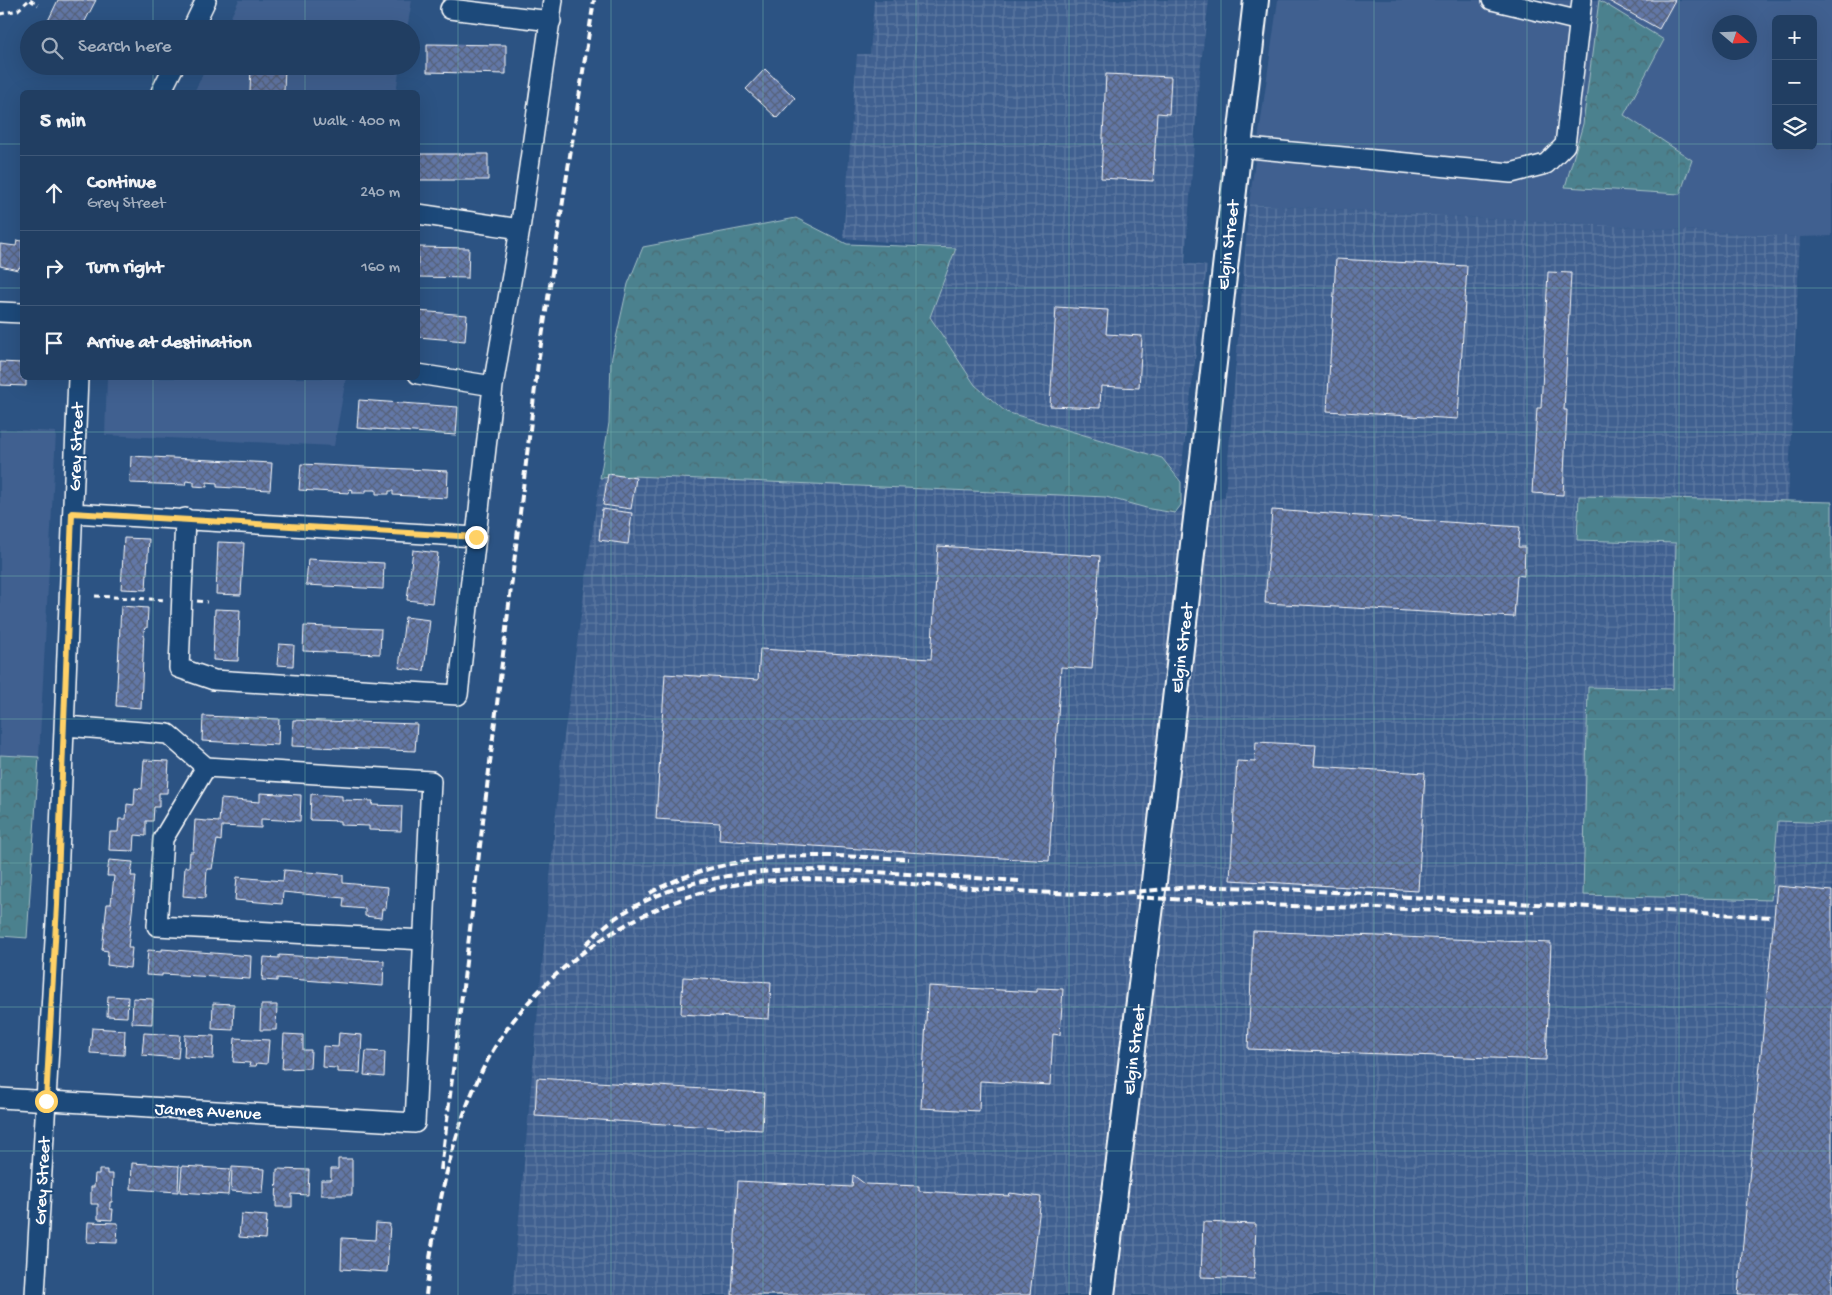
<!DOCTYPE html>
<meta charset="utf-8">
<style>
:root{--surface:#213e62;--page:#294568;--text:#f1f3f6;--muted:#a2aebe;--line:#3e5777}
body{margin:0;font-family:"Gochi Hand",sans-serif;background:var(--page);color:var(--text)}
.controls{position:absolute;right:15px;top:15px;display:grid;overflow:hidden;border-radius:8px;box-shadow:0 5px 20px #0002}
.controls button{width:45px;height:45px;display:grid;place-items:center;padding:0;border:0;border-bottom:1px solid var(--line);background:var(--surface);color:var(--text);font:25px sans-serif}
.compass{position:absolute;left:1712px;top:15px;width:45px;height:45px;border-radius:50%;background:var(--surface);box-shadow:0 5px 20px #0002;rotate:109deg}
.stop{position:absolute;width:15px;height:15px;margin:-11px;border:4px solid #ffd166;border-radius:50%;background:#fff}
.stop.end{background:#ffd166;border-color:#fff;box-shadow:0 1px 5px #0008}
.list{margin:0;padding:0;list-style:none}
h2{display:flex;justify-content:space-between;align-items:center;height:65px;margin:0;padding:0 20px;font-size:21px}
h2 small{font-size:16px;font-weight:400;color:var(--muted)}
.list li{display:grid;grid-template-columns:32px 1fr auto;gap:15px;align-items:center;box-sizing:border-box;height:75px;padding:0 20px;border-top:1px solid var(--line)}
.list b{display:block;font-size:19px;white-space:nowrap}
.list p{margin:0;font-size:16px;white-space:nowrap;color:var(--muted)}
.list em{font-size:16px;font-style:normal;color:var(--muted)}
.icon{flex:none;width:28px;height:28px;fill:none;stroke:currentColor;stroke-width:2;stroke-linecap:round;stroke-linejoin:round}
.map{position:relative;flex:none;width:1832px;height:1295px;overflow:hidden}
.search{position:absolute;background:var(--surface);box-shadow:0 5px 20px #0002;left:20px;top:20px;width:400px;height:55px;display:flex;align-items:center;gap:12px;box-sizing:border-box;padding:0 18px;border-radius:28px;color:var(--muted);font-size:19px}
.panel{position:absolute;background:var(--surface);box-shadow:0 5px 20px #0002;left:20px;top:90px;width:400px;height:290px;border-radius:8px}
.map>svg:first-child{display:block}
</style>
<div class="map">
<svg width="1832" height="1295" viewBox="0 0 1832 1295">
<defs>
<pattern id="industrial-grid" width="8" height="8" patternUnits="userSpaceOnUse" patternTransform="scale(1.25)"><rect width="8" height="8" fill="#406190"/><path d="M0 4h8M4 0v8" fill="none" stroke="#5d79a1"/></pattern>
<pattern id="forest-crowns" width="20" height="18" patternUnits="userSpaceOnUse" patternTransform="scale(1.25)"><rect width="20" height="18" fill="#4b818e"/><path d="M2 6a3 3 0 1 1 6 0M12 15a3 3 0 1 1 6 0" fill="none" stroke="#4b6970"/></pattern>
<pattern id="building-cross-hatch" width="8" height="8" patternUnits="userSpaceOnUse" patternTransform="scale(1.25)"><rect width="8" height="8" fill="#6277a7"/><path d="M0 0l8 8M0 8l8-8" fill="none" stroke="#57627a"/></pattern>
</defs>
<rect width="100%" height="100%" fill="#2c5383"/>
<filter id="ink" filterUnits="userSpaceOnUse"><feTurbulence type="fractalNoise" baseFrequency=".02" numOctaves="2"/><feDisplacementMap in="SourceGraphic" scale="10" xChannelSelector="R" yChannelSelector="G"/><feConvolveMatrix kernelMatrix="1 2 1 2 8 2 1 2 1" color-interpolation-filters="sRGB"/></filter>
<g filter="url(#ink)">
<!-- built -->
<path fill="#406190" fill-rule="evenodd" d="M239,0h173l-5,29h-182z
M1278,0h554v236l-32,1 -551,-33zM1776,19h37v127h-37zM1720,22h30v30h-30z
M207,66h193l-4,26h-202z
M107,378h239l-12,68 -229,-11z
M0,429l56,3 -17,325 -39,-2z"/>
<!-- industrial -->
<path fill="url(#industrial-grid)" d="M874,0h335l-10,79 -14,184 22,3 -27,213 -18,-21 -156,-46 -31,-27 -45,-68 26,-69 -113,-10 14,-184h13z
M1249,204l551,33 -12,264 -209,-5 -1,44 98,2 -3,147 -84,-2 189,134 54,2v472h-1320l49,-537 39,-280 33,-2 473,21 44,12 25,4 50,-16z"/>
<!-- forest -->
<path fill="url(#forest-crowns)" stroke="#a5c0c6" d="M1599,0l65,40 -40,75 68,45 -12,34 -115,-7 18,-63z
M796,218l51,26 109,4 -26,69 45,68 31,27 156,46 19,24v23l-6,8 -25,-4 -44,-12 -473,-21 -33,2 9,-55 2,-62 17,-77 15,-37z
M1579,496l253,6v321l-54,-2 -7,79 -188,-5 5,-208 85,2 3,-146 -99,-3z
M0,755l39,2 -12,181 -27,-2z"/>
<!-- building -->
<path fill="url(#building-cross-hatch)" stroke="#fff" d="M58,0h38l-15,29h-26l-9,-4z
M1607,0h68l-16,29z
M254,21l33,2v6h-34z
M427,44l79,1v29l-79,-2z
M251,66h34l-1,26h-34z
M765,69l30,29 -18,20 -31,-29z
M1106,74l65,3 -2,37 -12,-1 -4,68 -52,-3z
M418,154h70v26h-70z
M17,240l5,1v27l-3,-1 -1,3 -18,-4v-22l16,2z
M418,247l51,1 -1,30 -50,-1z
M1336,259l131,7 -9,153 -131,-8z
M1548,272l23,1 -7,137h3l-4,85 -31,-2 5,-85h4z
M1056,307l52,3 -2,24 36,2 -3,52 -38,-2 -1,22 -50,-2z
M418,311l49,4 -2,26 -47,-4z
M0,362l22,1v15h4v8l-26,-1z
M359,400l99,7 -2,28 -99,-7z
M131,456l141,7 -2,27 -53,-3v-4l-10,-1v5l-13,-1v-4l-8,-1 -1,4 -55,-2z
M301,464l147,7 -1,27 -54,-3v-4h-4v3h-13v-4h-10v3h-14l1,-3 -3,-1 -1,4 -50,-3z
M608,474l28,4 -5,31 -28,-4z
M602,509l30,4 -4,31 -29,-4z
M1272,510l248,17 -2,20h7l-1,29 -7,-1 -3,42 -249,-14z
M124,538l25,1 -3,51 -25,-1z
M218,542l26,1 -3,52 -25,-1z
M938,546l162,10 -8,113 -31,-2 -12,194 -330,-21 1,-17 -64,-4 9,-145 93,6 2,-31 171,10z
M413,550l25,3 -6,50 -25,-3z
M308,559l76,4 -1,26 -77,-4z
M121,606l27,2 -1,20h-2l-1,3 -3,77 -25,-2z
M215,609l25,1 -2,51 -25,-1z
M405,617l25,3 -6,51 -25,-3z
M304,626l77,3 -1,25 -77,-3z
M279,644l15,1 -1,21 -16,-1z
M203,716l76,3 -1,26 -76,-4z
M293,720l124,4 -2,27 -123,-5z
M1256,742l60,3 -2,21 111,7 -7,118 -188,-11 7,-119 18,1z
M144,760l25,1 -2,32h-8v14h-5l-1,14h-7v15l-11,-1 -1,16 -25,-1 1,-18h8l1,-13h7l1,-15 7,1 1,-17 7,1z
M260,793l41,2 -1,26 -39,-2v9l-39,-2 -1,15 -4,-1 -5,29h-5l-2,29 -22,-2 2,-29h4l1,-15h3l2,-32 24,2 2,-23 39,3z
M311,794l31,2v4l31,1 -1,4 30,1 -1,25 -32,-1v-4l-29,-1v-4l-30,-1z
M109,860l24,2 -2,14h5l-8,72h4l-2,20 -23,-3 1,-14 -6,-1 5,-46h4l3,-28h-7z
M284,870l59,5v8l45,4 -2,22h-4l-1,9 -16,-2v-7l-22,-2 1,-9 -61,-6 -1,12 -47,-4 2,-23 46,4z
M1777,886l55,5v404h-94z
M1253,931l298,12 -5,117 -298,-11z
M162,949l89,7 -1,23 -88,-5v2l-16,-1 2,-25 14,1z
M279,955l105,6 -1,25 -106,-8v3l-15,-1 2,-23 15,1z
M683,977l88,5 -2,37 -88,-5z
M928,986l109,6v-4l26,1 -3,46 -7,-1 -3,51 -70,-4 -1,30 -58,-3z
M108,996l20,1 -1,20 -20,-1z
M133,998l20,1 -1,25 -20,-1z
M213,1003l21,1 -1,26 -21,-1z
M261,1005h16l-1,25h-16z
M92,1028l33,2 -1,25 -34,-2z
M144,1033l36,2 -2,23 -36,-3z
M339,1033l23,2 -2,38 -23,-1v-4l-15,-1 1,-21 15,1z
M284,1034l19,1v15h8l-1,18 -28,1z
M185,1035l29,1 -1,23 -29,-2z
M235,1038l34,2 -2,24 -10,-1 -1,3h-7l1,-3 -17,-1z
M366,1051l19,1 -1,25 -20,-2z
M537,1078l227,15 -2,37 -227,-14z
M338,1159h14v36h-31v-15h10v-11h7z
M132,1163l47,3 -1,26 -47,-3z
M182,1166l48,3 -2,26 -48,-3z
M232,1167l33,2 -2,24 -32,-2z
M277,1169l32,1 -1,25 -16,-1v13h-16z
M99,1170h8v4h6l-1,28h-2v7h3l-1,11 -14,-1v-15h-7v-17h3l1,-13h4z
M853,1175l12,9 54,2v5l90,5 1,-3 31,4 -11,98h-298l6,-114 114,6z
M241,1214l26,2 -2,23 -26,-2z
M88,1222l30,1 -1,20 -30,-1z
M1203,1222l53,2 -2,55 -53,-2z
M376,1223l14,1 -3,48 -46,-3 1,-31 33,2z"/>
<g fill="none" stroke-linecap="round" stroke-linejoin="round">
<defs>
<path id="minor" d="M1492,0l88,21
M450,9l101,12
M192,29l14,-29
M161,92l13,-26
M1239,147l272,26 35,-9 19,-19 17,-145
M418,214l102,15
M0,312l22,1
M418,374l75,12
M73,513l403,24
M185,518l-6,150 35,12 244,15 35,-309 27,-157 33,-229
M206,767l-43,72 -6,87 267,14
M0,1098l415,25 16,-342 -225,-14 -38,-33 -103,-8
M35,1295l22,-390 21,-527"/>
<path id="major" d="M1102,1295l51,-405 103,-890"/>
</defs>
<!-- minor casing -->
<use href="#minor" stroke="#fff" stroke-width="22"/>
<!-- major casing -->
<use href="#major" stroke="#fff" stroke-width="28"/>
<!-- path -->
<path stroke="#fff" stroke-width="3" stroke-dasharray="5 4" stroke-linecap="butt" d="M30,0l8,5
M0,14l18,-4 11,-10
M95,596l71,4
M197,601l10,1"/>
<!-- minor -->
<use href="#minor" stroke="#1f4a7a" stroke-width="19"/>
<!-- major -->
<use href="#major" stroke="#1f4a7a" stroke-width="24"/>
<!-- rail -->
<path stroke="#fff" stroke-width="4" stroke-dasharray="8 4" stroke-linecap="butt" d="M650,893c81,-45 170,-38 259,-34
M1135,897l154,9 245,6
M586,944c9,-8 18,-18 28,-25 82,-56 186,-51 280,-46 42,3 84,5 125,8
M441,1170l97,-807 56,-363
M430,1258c11,-65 23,-128 52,-187 47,-99 165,-178 273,-189 42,-5 83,-2 125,0 67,4 135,10 203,12 42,1 83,-7 125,-7 68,0 136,6 203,10 120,7 240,13 360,20
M426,1295l5,-43"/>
</g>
</g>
<g fill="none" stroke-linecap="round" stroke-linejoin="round" filter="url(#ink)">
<!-- route -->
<path stroke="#ffd166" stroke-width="6" d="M46,1101l11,-196 15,-392 404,24"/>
</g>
<!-- grid -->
<path fill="none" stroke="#6fada8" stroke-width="1" stroke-opacity="0.55" d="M153,0v29M305,0v29M458,0v1295M611,0v1295M763,0v1295M916,0v1295M1069,0v1295M1221,0v1295M1374,0v1295M1527,0v1295M1679,0v1295M153,66v26M305,66v26M0,144h22M418,144h1358M1813,144h19M0,288h22M418,288h1414M153,378v917M305,378v917M0,432h1832M0,576h1832M0,719h1832M0,863h1832M0,1007h1832M0,1151h1832"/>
<g text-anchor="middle" stroke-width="4" stroke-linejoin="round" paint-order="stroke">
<!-- street labels -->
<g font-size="18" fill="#fff" stroke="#1f4a7a">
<text transform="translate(1227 245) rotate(-83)" y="6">Elgin Street</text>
<text transform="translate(75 447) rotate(-88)" y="6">Grey Street</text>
<text transform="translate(1181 648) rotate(-83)" y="6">Elgin Street</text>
<text transform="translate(1133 1050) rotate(-83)" y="6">Elgin Street</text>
<text transform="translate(208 1110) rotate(3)" y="6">James Avenue</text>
<text transform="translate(41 1181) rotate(-87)" y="6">Grey Street</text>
</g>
</g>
</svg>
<div class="controls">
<button>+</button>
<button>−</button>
<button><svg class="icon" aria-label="layers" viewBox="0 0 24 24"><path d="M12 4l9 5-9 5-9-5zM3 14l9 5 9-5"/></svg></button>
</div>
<svg class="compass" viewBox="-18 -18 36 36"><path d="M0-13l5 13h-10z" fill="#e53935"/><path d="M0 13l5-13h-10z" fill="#a2aebe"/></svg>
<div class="stop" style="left:46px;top:1101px"></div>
<div class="stop end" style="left:476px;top:537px"></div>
<div class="search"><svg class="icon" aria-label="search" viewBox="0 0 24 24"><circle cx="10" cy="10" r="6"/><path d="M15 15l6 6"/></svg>Search here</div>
<section class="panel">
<h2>5 min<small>Walk · 400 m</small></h2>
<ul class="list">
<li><svg class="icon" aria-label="ahead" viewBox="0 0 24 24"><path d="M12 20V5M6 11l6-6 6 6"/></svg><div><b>Continue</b><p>Grey Street</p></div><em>240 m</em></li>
<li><svg class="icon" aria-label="right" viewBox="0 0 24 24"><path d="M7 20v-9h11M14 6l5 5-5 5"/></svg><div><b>Turn right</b></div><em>160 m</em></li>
<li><svg class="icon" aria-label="arrive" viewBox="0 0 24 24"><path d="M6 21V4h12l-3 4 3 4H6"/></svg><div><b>Arrive at destination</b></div></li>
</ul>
</section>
</div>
